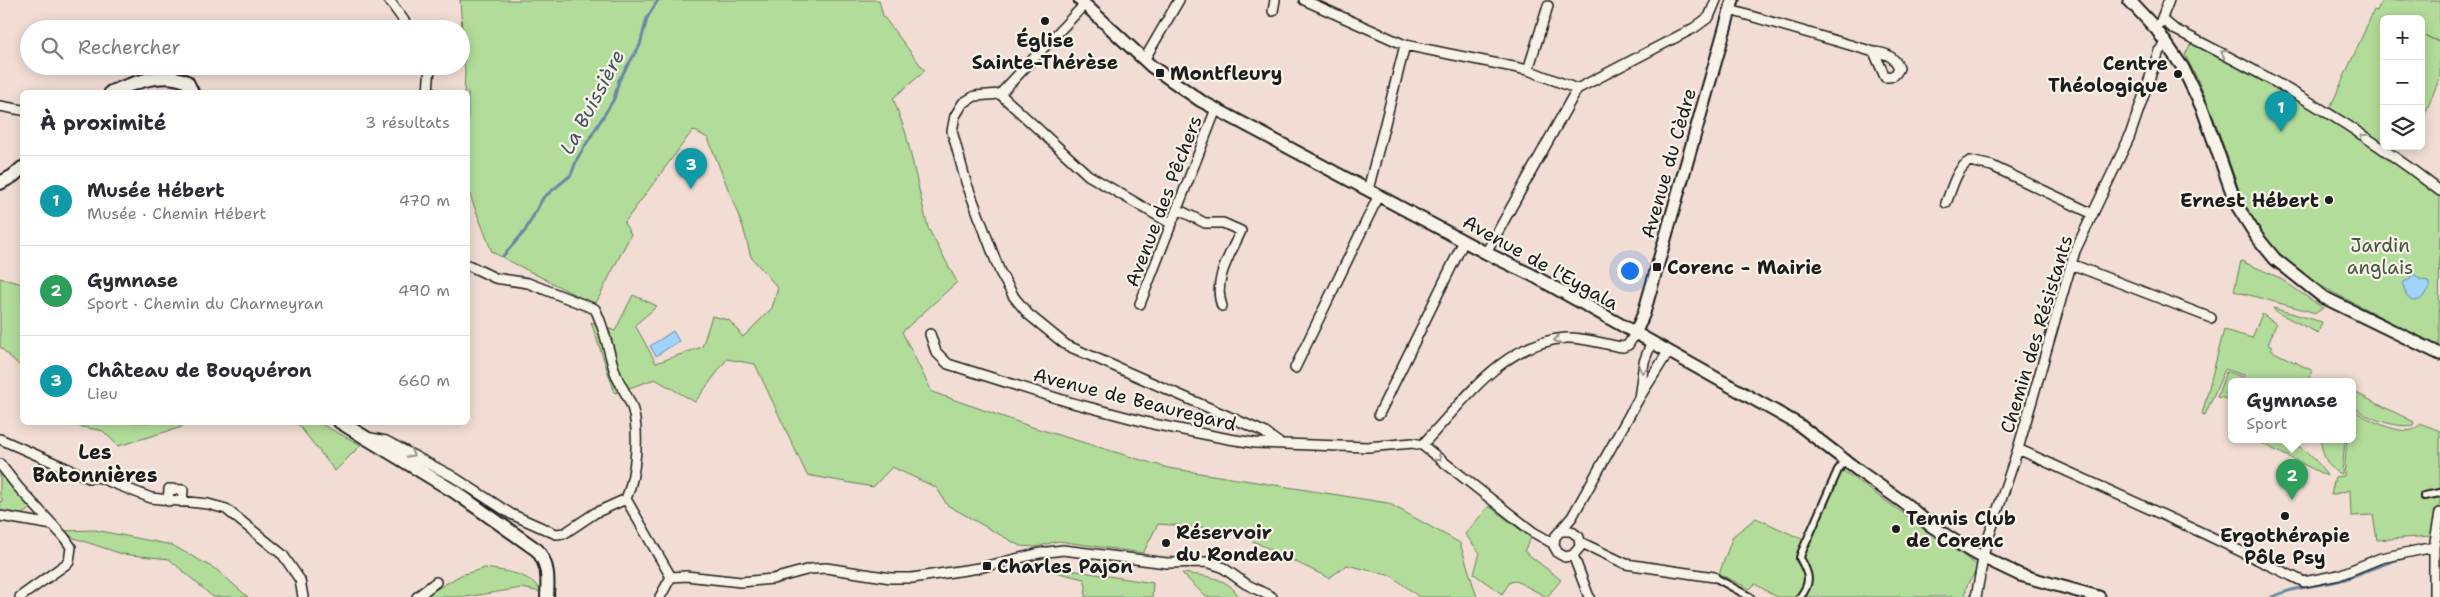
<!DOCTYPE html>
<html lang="fr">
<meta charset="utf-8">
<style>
:root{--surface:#fff;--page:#f2f2f3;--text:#2b2b33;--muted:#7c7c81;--line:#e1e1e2;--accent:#b45309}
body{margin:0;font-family:"Shantell Sans",sans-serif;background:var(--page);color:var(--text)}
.controls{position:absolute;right:15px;top:15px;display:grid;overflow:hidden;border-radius:8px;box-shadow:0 2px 12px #0003}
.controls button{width:45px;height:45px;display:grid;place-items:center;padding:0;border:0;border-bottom:1px solid var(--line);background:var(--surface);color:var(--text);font:25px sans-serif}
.you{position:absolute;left:1629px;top:270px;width:18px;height:18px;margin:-12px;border:4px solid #fff;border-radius:50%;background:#1a73e8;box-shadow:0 0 0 8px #1a73e833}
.badge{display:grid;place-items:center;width:32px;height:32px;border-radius:50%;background:var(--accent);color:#fff;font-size:16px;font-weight:700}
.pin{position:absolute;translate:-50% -41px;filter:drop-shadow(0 1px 2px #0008)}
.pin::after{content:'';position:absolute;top:26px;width:18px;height:15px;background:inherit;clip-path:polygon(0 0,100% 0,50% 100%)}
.popup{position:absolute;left:2228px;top:378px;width:128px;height:65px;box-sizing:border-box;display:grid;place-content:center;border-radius:8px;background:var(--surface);filter:drop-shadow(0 1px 4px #0005);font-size:16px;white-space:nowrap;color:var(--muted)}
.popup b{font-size:19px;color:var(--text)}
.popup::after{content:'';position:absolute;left:50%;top:100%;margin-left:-10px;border:10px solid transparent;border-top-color:var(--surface)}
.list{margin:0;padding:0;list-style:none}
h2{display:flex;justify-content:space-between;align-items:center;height:65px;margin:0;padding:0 20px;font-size:21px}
h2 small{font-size:16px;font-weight:400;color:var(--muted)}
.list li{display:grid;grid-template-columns:32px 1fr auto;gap:15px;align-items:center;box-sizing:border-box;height:90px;padding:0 20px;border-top:1px solid var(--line)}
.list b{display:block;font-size:19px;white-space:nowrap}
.list p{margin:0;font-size:16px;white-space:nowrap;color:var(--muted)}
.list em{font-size:16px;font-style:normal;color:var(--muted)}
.icon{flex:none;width:28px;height:28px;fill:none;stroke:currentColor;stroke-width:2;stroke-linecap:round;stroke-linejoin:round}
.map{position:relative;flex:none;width:2440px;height:597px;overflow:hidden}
.search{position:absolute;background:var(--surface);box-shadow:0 2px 12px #0003;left:20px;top:20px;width:450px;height:55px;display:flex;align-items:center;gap:12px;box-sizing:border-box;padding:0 18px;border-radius:28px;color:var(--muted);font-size:19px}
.panel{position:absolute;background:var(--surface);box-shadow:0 2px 12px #0003;left:20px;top:90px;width:450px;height:335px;border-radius:8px}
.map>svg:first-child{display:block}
</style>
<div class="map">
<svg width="2440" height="597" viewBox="0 0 2440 597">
<rect width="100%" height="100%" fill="#f1ddd3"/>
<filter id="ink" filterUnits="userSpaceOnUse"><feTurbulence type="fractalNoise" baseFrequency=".02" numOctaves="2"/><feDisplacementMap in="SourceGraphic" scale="10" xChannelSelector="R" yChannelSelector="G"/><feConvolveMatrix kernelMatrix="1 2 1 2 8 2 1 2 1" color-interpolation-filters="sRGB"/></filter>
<g filter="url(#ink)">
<!-- green -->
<path fill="#b2dc99" stroke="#677c5a" d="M460,0h419l4,16 42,55 -32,27 13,36 22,94 29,54 -55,50 30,60 100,35 136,41 220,35 72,40 17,54h-58l-27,-21 -45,-11 -18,13 -101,-49 -70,-5 -15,29 -85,-12 -22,6 -16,-1 -73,-41 -10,-17 -45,-21 -19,20 -66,-12 -52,-111 -28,-5 -32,43 -40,-23 -40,14 -24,-71 24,9 18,-36 24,11 -22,19 21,38 46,-16 10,-31 17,4 14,17 29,-29 6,-20 -27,-31 -8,-30 -35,-89 -15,-8 -69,93 7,11 -36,71 -103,-53 -24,-62v-98h-4l1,-20z
M2382,0h58v42l-14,-6 14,7v34l-19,47v-105h-37v124l-54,-35 44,-98 3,1z
M2191,43c89,43 171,93 249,152l-1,151c-27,-13 -53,-26 -79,-40 -45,-22 -92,-46 -113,-96 -21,-51 -34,-106 -62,-155z
M2241,261l37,16 45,31 -7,5 -82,-22z
M0,278l22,6v84l-22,-21z
M2273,308l49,14 -4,11 -42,-21z
M2262,314l14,10 -8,21 4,2 -2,3 43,21 -6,10h-45l-37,-12 -20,46 -3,-1 22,-84 28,8z
M2226,372h2l26,9h-22l-5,14 3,1 -2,3 -11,-2z
M2352,391l62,31 -1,3c-13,4 -55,-8 -61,-22 -1,-3 0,-8 0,-12z
M2356,412c12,7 41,22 56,18 3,-1 7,-5 10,-6l18,7v71l-9,34 -54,4 -4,-25 -22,1 -1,-26 -19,5 4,-18 9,-1 3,-37h5v-24z
M179,422l3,5 -64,19 -15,-15 -26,-5 -3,-3z
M297,423h22l42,22 -26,26z
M2253,439c9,0 19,-2 28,0 18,3 38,22 46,37z
M2320,439h25l-3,35c-16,-6 -19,-20 -22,-35z
M0,469l31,39 -10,7 -21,-1v-13h3l-3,-5z
M1842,470l136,96c-4,12 -15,18 -12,31h-163c17,-24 2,-21 -1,-42z
M1489,506l42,32 -7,13 37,29 -14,17 -31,-16 -6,1 -8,12 -28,-20 6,-21 -15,-19z
M1756,518l48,22 -9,20c12,17 12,19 2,37h-20l-22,-13 -5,5 -31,-15 14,-38z
M95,530l77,15 45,25 31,27h-35l-44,-38 -47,-5 -48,-16 -11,-7z
M1051,567l102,16 -1,14h-67l1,-11 -2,-7 -38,-9z
M485,568c18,3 47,5 56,24l-19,-4 -56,9h-43l38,-22z
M1182,573c22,3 45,3 57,24h-33z"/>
<!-- water -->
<path fill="#9fd2fd" stroke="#6b89a3" d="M2412,275h4l3,4 9,2 2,7c-6,7 -7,13 -18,13l-5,-4 -4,-12 2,-4 4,-1z
M673,331l6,10 -23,15 -6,-10z"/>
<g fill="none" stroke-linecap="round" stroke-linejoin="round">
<!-- stream -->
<path stroke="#6b89a3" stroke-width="3" d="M503,256l22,-25 18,-33 28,-23 6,-16 37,-60 5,-19 21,-35 7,-27 11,-18
M2272,597c23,-11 49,-11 73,-18 20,-7 38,-16 59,-21"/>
<defs>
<path id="pedestrian" d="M2424,496l16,-3
M1714,577l36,20
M1800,597c12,-15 9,-23 0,-39l1,-4 37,-84 7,-9"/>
<path id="minor" d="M389,0l21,29
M1304,0l101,45 123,25 49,19
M1085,4l-85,90 -25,2 -12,7 -8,13 -3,15 14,51 34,90 14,25 14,17 38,31 198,87 15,11
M1730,10l144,42 11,25c8,0 11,-2 14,-9 -5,-12 -13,-15 -25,-16
M1273,11l2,-11
M2163,20l11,9c93,46 184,97 266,162
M2160,23l9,-23
M1144,60l35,-60
M1528,70l20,-64
M428,92l2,-26
M1000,94l88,81 84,49
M0,106l22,4
M1368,190l37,-145
M1946,203c6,-14 10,-35 24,-42l22,5 101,48
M1177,209l28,14h18l18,8c-10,22 -29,50 -19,75
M1486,253l91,-164 117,-61 15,-11 7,-17
M2071,264l140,54
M468,265l27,13 33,5 67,26c10,19 13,42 20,63 4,12 12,22 17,35 8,24 4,68 -6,92l45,78
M1140,304l76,-195
M930,334l6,18 12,12 121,38 84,22 76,15 26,4 112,4 46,-4 9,2 111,87 21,12
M1295,368l84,-173
M1639,398l5,-36 7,-19
M1379,414l85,-173
M371,438l15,3 66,35 59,38 45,20 9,-1 30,-20 31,-14
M0,439l89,39 9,-1 53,21 57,6 18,5 57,46 17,25 3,17
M1422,445c42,-43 79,-102 144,-107 19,-1 39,7 57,9l5,-2 7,-11
M2018,449l189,86 97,47 35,-7 42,-17 53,-11
M0,464l18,23 46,50 7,10 -2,15 -49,35
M168,501l1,-12 14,1 -1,12
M0,516l53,9
M1561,531h10l8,6 1,10 -7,8 -8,2 -7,-4 -4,-7 1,-9 17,-20 67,-119 29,-46
M1580,542l46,22 88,13
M1573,555l16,42
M417,597l19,-15
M660,597l11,-20 15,-1 55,6 32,-3 37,-10 16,-1 65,10h21l67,-10 61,-15 23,-3 104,13 40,-1 15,5 24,17 26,13
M1976,597l9,-49 33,-99 57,-198 54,-113 30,-87 7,-8
M2434,597v-50l6,-34"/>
<path id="tertiary" d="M1080,0l71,66 50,35 285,152 46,22 266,149 61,47 48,34 23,20 42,27 48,23 79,22
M2129,0l28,30 26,38 20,42 33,94 21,33 18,22 48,38 117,57
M1635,334l9,-21 89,-313"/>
<path id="secondary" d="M111,92c22,-9 53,-22 76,-10l5,10
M0,183l13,-7 9,-8
M340,422l115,70 82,58c12,15 11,29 10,47"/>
</defs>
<!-- pedestrian casing -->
<use href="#pedestrian" stroke="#1c1c1c" stroke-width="10"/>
<!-- minor casing -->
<use href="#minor" stroke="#1c1c1c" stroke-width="12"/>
<!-- tertiary casing -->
<use href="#tertiary" stroke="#1c1c1c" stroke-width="15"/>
<!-- secondary casing -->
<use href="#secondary" stroke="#1c1c1c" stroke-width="16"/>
<!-- pedestrian -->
<use href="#pedestrian" stroke="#f7f3e8" stroke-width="6"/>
<!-- minor -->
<use href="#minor" stroke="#f7f3e8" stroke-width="9"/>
<!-- tertiary -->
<use href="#tertiary" stroke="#f7f3e8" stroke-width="11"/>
<!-- secondary -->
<use href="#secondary" stroke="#f7f3e8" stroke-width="12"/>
</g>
<!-- one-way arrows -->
<defs><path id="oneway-chevron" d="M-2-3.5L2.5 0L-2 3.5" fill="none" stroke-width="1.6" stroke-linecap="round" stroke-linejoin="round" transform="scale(1.25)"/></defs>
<g stroke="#94928c">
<use href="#oneway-chevron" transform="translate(2224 53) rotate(-154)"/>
<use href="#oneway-chevron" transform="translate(2363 137) rotate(-146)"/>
<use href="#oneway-chevron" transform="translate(1557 340) rotate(172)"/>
<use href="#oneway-chevron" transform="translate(1643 370) rotate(102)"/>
<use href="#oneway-chevron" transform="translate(411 454) rotate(28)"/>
<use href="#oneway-chevron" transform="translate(1438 458) rotate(39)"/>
</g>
</g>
<!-- markers -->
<g fill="#1c1c1c" stroke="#f7f3e8" stroke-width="2">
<circle cx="1045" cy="21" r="5"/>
<rect x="1155" y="68" width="10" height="10" rx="2.5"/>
<circle cx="2178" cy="74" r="5"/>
<circle cx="2329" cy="200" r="5"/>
<rect x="1652" y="262" width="10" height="10" rx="2.5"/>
<circle cx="2285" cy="516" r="5"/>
<circle cx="1896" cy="529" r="5"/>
<circle cx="1166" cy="543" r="5"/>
<rect x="982" y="561" width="10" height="10" rx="2.5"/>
</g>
<g text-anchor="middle" stroke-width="4.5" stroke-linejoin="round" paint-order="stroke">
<!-- poi labels -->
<g font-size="19" font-weight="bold" fill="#1c1c1c" stroke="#f7f3e8" text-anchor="start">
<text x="1045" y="47" text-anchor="middle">Église<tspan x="1045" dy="22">Sainte-Thérèse</tspan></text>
<text x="2168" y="70" text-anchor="end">Centre<tspan x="2168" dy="22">Théologique</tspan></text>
<text x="1170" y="80">Montfleury</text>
<text x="2319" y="207" text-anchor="end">Ernest Hébert</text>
<text x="1667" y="274">Corenc - Mairie</text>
<text x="1906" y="525">Tennis Club<tspan x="1906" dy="22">de Corenc</tspan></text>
<text x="1176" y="539">Réservoir<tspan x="1176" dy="22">du Rondeau</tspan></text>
<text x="2285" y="542" text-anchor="middle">Ergothérapie<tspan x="2285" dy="22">Pôle Psy</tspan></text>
<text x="997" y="573">Charles Pajon</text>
</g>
<!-- street labels -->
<g font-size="19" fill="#1c1c1c" stroke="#f7f3e8">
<text transform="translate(1668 163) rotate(-74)" y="7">Avenue du Cèdre</text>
<text transform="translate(1163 201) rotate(-69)" y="7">Avenue des Pêchers</text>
<text transform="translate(1541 262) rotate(29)" y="7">Avenue de l'Eygala</text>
<text transform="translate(2036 334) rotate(-73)" y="7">Chemin des Résistants</text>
<text transform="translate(1135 399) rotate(14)" y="7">Avenue de Beauregard</text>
</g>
<!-- park labels -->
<g font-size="19" fill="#495642" stroke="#f7f3e8">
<text x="2380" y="252">Jardin<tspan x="2380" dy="22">anglais</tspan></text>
</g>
<!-- water labels -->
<g font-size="20" font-style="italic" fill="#435360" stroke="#f7f3e8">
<text transform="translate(592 102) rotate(-62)" y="7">La Buissière</text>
</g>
<!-- neighbourhood labels -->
<g font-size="20" font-weight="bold" fill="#1c1c1c" stroke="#f7f3e8">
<text x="95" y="459">Les<tspan x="95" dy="23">Batonnières</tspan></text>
</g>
</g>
</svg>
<div class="controls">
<button>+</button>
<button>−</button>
<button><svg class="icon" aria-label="layers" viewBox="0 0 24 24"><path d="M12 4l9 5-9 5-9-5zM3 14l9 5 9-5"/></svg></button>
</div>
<div class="you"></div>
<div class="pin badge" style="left:2281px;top:132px;background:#0f9aa8">1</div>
<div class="pin badge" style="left:2292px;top:500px;background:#2e9e5b">2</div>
<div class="popup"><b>Gymnase</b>Sport</div>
<div class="pin badge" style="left:691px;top:189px;background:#0f9aa8">3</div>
<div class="search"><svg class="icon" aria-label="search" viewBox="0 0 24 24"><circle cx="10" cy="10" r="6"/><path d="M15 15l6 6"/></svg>Rechercher</div>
<section class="panel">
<h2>À proximité<small>3 résultats</small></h2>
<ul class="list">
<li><span class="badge" style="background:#0f9aa8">1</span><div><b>Musée Hébert</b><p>Musée · Chemin Hébert</p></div><em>470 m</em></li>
<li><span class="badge" style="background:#2e9e5b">2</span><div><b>Gymnase</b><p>Sport · Chemin du Charmeyran</p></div><em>490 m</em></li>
<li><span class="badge" style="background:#0f9aa8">3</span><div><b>Château de Bouquéron</b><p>Lieu</p></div><em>660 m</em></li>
</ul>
</section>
</div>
